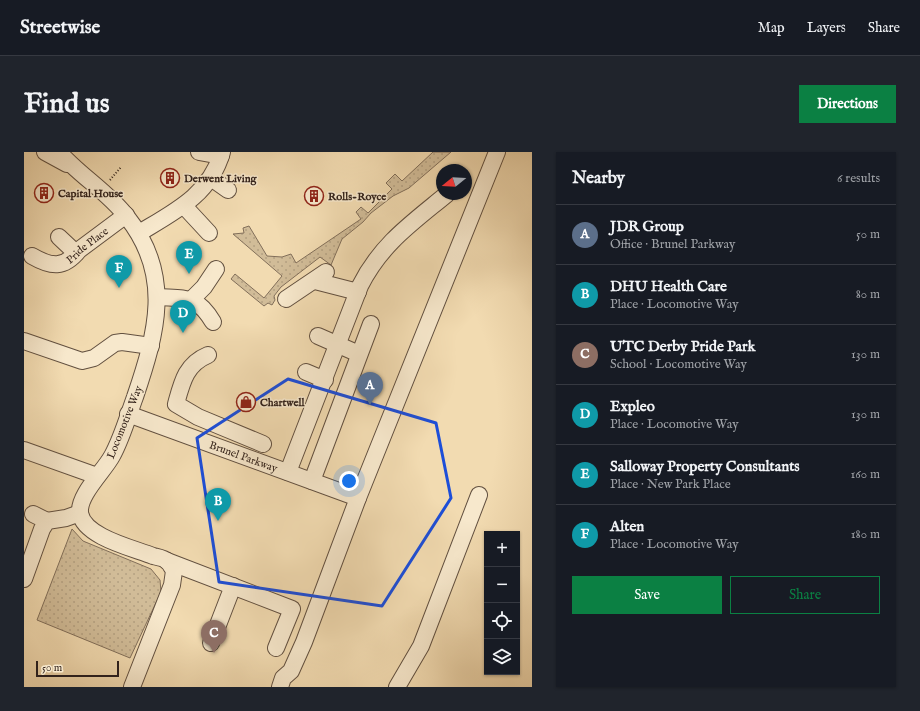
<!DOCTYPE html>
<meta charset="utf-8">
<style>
:root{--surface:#171b24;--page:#20242c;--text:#f1f3f6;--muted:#9ea1a6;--line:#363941;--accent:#0b8043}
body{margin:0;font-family:"IM FELL English",serif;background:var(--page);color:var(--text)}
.controls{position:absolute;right:12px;bottom:12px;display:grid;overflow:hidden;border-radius:0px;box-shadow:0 1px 3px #0004}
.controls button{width:36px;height:36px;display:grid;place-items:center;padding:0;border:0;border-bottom:1px solid var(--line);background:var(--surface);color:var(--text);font:20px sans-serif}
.compass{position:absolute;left:412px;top:12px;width:36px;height:36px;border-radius:50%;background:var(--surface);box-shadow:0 1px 3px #0004;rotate:252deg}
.scale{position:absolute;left:12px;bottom:10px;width:83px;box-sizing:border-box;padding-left:4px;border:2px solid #32221b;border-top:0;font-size:11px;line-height:14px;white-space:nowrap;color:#32221b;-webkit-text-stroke:3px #f7e8cc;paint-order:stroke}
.you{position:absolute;left:325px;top:329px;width:14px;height:14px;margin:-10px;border:3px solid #fff;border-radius:50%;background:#1a73e8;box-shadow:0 0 0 6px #1a73e833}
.badge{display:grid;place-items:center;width:26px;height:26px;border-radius:50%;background:var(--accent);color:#fff;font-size:13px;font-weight:700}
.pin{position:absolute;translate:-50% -33px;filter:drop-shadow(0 1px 2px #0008)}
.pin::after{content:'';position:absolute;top:21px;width:14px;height:12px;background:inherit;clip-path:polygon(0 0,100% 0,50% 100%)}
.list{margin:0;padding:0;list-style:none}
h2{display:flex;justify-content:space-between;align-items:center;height:52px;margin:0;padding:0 16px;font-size:17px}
h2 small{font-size:13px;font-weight:400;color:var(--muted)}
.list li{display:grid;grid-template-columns:26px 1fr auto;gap:12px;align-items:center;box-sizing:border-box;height:60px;padding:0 16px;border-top:1px solid var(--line)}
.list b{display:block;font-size:15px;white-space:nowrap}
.list p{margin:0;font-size:13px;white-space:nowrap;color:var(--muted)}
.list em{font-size:13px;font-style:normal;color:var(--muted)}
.actions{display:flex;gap:8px;padding:12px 16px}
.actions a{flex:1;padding:9px 0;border:1px solid var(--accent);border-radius:0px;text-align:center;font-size:14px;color:var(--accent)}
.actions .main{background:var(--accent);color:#fff}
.icon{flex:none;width:22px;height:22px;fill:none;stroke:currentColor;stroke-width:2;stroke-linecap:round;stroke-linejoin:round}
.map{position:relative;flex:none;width:508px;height:535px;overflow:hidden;border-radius:0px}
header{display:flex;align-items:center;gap:24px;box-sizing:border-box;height:56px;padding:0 20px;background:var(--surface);border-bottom:1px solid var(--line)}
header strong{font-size:19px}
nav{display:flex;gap:22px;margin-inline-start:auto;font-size:14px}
.intro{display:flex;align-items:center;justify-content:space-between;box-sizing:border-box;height:96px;padding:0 24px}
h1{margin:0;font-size:28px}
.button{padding:10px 18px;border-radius:0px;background:var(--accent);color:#fff;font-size:14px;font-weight:700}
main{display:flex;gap:24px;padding:0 24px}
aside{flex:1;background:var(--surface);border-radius:0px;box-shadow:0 1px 3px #0004}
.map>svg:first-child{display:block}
</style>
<header>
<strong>Streetwise</strong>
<nav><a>Map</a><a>Layers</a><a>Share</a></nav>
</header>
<div class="intro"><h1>Find us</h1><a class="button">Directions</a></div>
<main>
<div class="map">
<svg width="508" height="535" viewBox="0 0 508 535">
<defs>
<pattern id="grass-dots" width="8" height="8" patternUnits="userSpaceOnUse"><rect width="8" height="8" fill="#d1bc98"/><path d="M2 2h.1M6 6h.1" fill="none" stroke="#b4a182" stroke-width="1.8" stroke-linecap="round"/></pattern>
</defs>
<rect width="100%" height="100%" fill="#f2dbb1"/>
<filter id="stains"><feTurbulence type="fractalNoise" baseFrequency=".005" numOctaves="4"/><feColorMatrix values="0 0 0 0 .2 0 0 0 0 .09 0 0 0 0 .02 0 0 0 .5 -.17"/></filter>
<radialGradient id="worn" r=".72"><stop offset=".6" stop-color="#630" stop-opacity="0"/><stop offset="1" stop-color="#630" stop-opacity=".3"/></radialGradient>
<!-- grass -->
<path fill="url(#grass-dots)" stroke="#826f5a" d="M409,0h18l-42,36 -16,8 -22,17 -8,9 -21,17 -11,26 -11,-8 -39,30 -7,9 1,4 -3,5 -4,-2 -4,3 -33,-27 4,-5 29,24 18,-22 -49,-42 11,-1 -1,-5 6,-2 18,30 15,1 9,-3 5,9 65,-44 -5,-7 5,-5 7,6 24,-24 -6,-6 9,-9 7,7z
M48,377l11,12 68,28 9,11 1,12 -31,66 -93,-38z"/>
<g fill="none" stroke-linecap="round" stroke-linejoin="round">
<defs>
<g id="minor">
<path d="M21,0l22,12"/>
<path d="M35,0c21,24 49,40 68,65 46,58 30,115 8,180 -7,19 -13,41 -23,59 -8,15 -34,39 -32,57 4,24 53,35 73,43 4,1 11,2 14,5 3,2 5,7 7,10l-2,14 -40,102"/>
<path d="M175,0l22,4"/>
<path d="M187,26l17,12"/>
<path d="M160,54l25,27"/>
<path d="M115,81c35,-21 71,-38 83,-81"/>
<path d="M35,85l17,16"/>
<path id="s1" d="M8,104c19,11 32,13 47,-6l47,-35"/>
<path d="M291,129l43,11"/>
<path d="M133,145c29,2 40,-2 56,25"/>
<path d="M262,147l40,-27"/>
<path d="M167,148l13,-13 12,-18"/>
<path d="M294,184l41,18"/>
<path d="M0,189l58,20 12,-3 21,-15 7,-1 29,4"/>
<path d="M184,203c-22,9 -26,27 -32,49l22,13 65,27"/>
<path d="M282,220l19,8"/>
<path id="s2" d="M104,262l230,84"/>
<path d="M0,298l73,26"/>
<path d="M264,320l72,-186c21,-42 52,-63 87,-92"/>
<path d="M288,329l59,-157"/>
<path d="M9,362l14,7"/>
<path d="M143,409l125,48 -16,39"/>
<path d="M0,427l18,-50 5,-8 19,-3 14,-5"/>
<path d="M187,491l22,-57"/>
<path d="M256,535l3,-9 8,-7 13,-29 54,-144 139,-346"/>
<path d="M373,535l24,-41 58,-151"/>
</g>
</defs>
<!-- minor casing -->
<use href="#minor" stroke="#625040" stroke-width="18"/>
<!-- path -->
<path stroke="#32221b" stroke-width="2" stroke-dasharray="1 2" stroke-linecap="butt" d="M86,28l11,-13"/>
<!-- minor -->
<use href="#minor" stroke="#f7e8cc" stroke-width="16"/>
</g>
<!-- marked area -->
<path fill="none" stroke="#1d4ed8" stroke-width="3" stroke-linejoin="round" d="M264,227l148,44 15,75 -69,108 -163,-24 -22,-144z"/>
<!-- icons -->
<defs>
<symbol id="building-ring" viewBox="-11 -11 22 22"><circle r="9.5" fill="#f7e8cc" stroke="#8f2418" stroke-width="1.5"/><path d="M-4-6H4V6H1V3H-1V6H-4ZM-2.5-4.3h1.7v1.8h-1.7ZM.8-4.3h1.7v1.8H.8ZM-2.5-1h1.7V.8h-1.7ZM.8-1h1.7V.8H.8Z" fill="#8f2418"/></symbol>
<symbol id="shop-ring" viewBox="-11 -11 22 22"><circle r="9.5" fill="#f7e8cc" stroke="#8f2418" stroke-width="1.5"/><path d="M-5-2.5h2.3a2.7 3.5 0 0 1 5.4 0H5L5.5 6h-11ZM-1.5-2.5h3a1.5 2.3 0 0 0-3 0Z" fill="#8f2418"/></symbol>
</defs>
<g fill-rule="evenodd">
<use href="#building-ring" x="135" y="15" width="22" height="22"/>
<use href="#building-ring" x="9" y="30" width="22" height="22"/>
<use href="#building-ring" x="279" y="33" width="22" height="22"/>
<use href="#shop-ring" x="211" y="239" width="22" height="22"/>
</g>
<g text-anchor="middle" stroke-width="3" stroke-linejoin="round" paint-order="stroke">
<!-- poi labels -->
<g font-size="11" font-weight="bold" fill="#32221b" stroke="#f7e8cc" text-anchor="start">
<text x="160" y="30">Derwent Living</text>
<text x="34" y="45">Capital House</text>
<text x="304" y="48">Rolls-Royce</text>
<text x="236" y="254">Chartwell</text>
</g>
<!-- street labels -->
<g font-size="11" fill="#32221b" stroke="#f7e8cc">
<text dy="4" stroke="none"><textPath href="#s1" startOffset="63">Pride Place</textPath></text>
<text transform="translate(100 270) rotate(-68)" y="4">Locomotive Way</text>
<text dy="4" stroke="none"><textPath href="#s2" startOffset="123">Brunel Parkway</textPath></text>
</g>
</g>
<rect width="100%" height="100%" filter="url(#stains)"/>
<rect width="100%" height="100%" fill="url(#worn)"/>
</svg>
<div class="controls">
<button>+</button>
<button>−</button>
<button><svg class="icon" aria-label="locate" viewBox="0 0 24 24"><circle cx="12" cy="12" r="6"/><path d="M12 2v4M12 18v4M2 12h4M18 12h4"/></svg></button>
<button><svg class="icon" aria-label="layers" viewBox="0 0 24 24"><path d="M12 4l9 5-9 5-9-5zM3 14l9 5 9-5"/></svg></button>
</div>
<svg class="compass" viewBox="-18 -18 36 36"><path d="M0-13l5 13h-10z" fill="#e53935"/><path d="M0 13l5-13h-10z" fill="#9ea1a6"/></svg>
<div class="scale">50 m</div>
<div class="you"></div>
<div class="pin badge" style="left:346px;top:253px;background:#5c6f8a">A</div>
<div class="pin badge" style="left:194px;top:369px;background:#0f9aa8">B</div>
<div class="pin badge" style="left:190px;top:501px;background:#8d6e63">C</div>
<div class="pin badge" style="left:159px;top:181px;background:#0f9aa8">D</div>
<div class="pin badge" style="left:165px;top:122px;background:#0f9aa8">E</div>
<div class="pin badge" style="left:95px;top:136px;background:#0f9aa8">F</div>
</div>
<aside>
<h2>Nearby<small>6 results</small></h2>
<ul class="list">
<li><span class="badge" style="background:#5c6f8a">A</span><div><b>JDR Group</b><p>Office · Brunel Parkway</p></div><em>50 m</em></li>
<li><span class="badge" style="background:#0f9aa8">B</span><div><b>DHU Health Care</b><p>Place · Locomotive Way</p></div><em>80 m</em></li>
<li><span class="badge" style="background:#8d6e63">C</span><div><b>UTC Derby Pride Park</b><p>School · Locomotive Way</p></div><em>130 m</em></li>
<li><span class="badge" style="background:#0f9aa8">D</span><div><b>Expleo</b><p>Place · Locomotive Way</p></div><em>130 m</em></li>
<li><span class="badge" style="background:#0f9aa8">E</span><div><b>Salloway Property Consultants</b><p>Place · New Park Place</p></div><em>160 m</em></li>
<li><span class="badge" style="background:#0f9aa8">F</span><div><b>Alten</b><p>Place · Locomotive Way</p></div><em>180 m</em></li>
</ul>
<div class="actions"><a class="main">Save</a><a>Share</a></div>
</aside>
</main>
